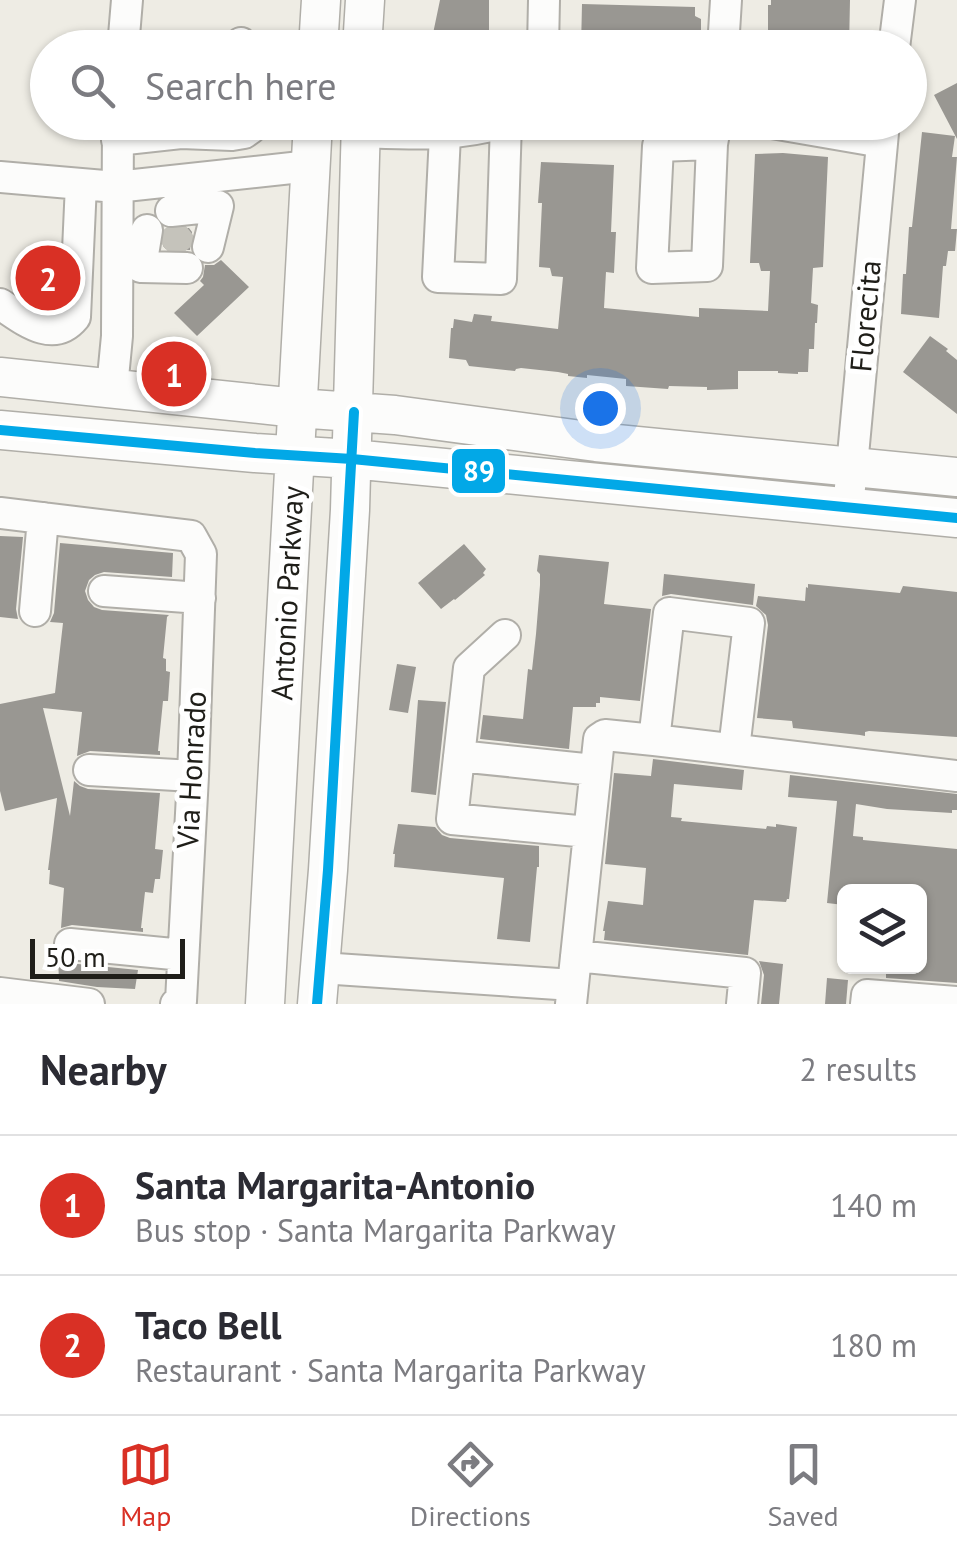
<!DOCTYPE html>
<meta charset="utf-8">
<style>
:root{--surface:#fff;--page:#f7f7f7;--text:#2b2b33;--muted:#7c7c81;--line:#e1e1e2;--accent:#d93025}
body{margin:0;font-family:"PT Sans",sans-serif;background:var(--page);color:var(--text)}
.controls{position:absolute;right:30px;bottom:30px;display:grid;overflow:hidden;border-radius:15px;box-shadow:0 2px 8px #0004}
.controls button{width:90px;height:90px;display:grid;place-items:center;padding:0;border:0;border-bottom:2px solid var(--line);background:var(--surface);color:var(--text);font:50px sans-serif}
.scale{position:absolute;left:30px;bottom:25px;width:155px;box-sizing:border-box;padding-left:10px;border:5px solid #1f1e19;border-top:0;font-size:28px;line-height:35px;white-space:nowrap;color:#1f1e19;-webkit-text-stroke:8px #fff;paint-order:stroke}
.you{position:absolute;left:600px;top:408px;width:35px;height:35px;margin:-25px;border:8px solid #fff;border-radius:50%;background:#1a73e8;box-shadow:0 0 0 15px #1a73e833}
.badge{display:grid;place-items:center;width:65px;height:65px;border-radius:50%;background:var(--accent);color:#fff;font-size:32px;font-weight:700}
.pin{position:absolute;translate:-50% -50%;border:5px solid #fff;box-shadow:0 2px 10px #0006}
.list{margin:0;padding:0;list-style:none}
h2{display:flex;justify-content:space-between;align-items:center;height:130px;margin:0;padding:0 40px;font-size:42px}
h2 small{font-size:32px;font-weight:400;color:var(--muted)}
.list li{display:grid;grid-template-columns:65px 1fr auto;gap:30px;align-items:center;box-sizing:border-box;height:140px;padding:0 40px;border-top:2px solid var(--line)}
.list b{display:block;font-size:38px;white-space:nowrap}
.list p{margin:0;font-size:32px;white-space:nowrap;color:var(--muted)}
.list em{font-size:32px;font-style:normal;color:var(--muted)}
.icon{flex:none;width:55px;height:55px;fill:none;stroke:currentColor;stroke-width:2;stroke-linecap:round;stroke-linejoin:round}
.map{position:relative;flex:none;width:957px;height:1004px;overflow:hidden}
.search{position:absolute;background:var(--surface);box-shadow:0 2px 8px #0004;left:30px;right:30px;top:30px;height:110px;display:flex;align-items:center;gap:25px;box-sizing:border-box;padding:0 35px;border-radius:55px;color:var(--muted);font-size:38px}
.sheet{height:410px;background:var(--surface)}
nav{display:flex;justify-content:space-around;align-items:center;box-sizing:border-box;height:140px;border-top:2px solid var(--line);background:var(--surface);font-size:28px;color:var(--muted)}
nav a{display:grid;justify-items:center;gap:5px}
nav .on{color:var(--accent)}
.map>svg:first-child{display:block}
</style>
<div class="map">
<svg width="957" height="1004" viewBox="0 0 957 1004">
<rect width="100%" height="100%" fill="#eeece4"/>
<!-- building -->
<path fill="#999792" d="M440,0h49v48h-59z
M771,0h79l-1,48h-81v-43h3z
M582,4l113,3v9l6,3v16h-7v13h-113z
M957,83v56l-23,-44z
M922,132l33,4 -3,21h5l-6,72h6l-2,22h-7l-2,15h-3l-4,52 -38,-4 2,-40h3l3,-47h3z
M783,153l45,4 -5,110 -10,1 -2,35 7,2 -1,18h-2l-1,26h-5l-1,23h-10v2l-20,-1v-2h-40v18l-31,1v-3l-38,-1 -1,3 -42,-3v-7l-39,-4v3l-19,-2v-2l-10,-2 -37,-4 -5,1 -1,2 -46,-5 -3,-6 -17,-2 2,-30h2l1,-9 18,3 2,-8 18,2 -1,5 67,8 5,-52 -11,-1 -2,-8 -11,-1 3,-64h-4l3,-41 73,3 -3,67h5l-2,41 -8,-1 -2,36 95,9v-9l69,3 2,-40h-9l-2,-8h-9l5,-109z
M165,229l24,-1 3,4 -2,18 -24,-1 -3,-3z
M36,243l24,1 -3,63 -21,-2 -4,-3 1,-14h-9l2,-20h8z
M221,260l28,27 -52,49 -23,-23 30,-28 -4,-4 3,-4 2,-12h9z
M930,336l18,13 -2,2 11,9v54l-54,-42z
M0,536l23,1 -7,72 2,10 -18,-2z
M60,543l113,10 -1,24 -68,-5 -9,3 -6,5 -4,11 3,9 6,7 8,3 67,5 -2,2 -4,41 3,1v12l4,1 -2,29h-5l-5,50h2v4l-70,-4 -13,5 5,-44 -39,-4 27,108 4,-35 6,5 8,3 72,4 -5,56 8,1 -3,29h-5l-2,14 -8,-1 -4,36h2v4l-71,-7 -11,3 3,-40 -15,-4 1,-14h-2l9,-72 -52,13 -5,-20v-87l55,-11 8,-70 -13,-1 4,-9z
M464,544l22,25 -3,4 2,2 -30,25 -1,-1 -13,10 -23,-26z
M539,555l70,7 -5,42 47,5 -11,92 -40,-4v6h-4v4h-23l-4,42 -89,-10 3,-24 40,4 5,-50 4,1 4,-36 4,-49v-11l-3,-3z
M664,574l91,10 -2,21 -82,-11 -9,2z
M808,584l92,9 3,-7 54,6v145l-88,-6 -4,1v4l-5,-1 -67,-7 -1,-7 -35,-3 11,-93 -2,-10 -10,-9 2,-10 47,5 1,-14 2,1z
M397,664l19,3 -8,46 -19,-3z
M418,700l28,2 -10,93 -25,-3z
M653,759l91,11 -2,20 -68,-6 -3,33 11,1 -1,3 85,8 1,-3 9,1v-3l21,3 -8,72h-2l-1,3 -32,-2 -6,55 -144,-15 1,-9h-2l5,-30 35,4 3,-37 -41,-4 9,-91 37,3z
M790,775l167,19v16h-5v3l-65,-4 -31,-5 -3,32 10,1v3l94,9v134l-71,-5v-12h34v-26h2l4,-33 -6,-1v-14h-76v13l-17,-2 10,-102 -49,-4z
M398,824l37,3 7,8 8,3 89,8v21h-2l-7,75 -33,-3 7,-61 -110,-11 1,-13h-2z
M58,958l10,5 70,7 -3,19 -38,-2 -38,-6z
M759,961l24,3 -4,40h-18l3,-29z
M827,978l21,2 -2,24h-21z"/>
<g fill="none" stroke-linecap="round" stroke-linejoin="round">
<!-- minor-tunnel -->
<path stroke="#c5c3bb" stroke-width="30" stroke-dasharray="30 15" stroke-linecap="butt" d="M165,248l24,-19"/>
<defs>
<path id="minor" d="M241,43l2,5
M123,48l4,-48
M543,48l1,-48
M723,48l3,-48
M894,48l6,-48
M766,122l116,20
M361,132c53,2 93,5 145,-10l-5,157 -63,-2 7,-142
M117,140l64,-7 51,2 12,-2 7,-5 3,-6
M712,144l-54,2 -6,122 55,-2 5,-122 4,-22
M0,177l116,10 194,-21
M171,211l47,-5 -10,41
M147,230l-6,37 46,1
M0,304c22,14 52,41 75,13l6,-133
M112,388l5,-52 1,-214
M848,509l36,-387
M0,513l191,23 10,18 -8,222 -12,225 -5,3
M104,591l96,7
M35,611l8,-93
M505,635l-36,33 -17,151 136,13
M654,740l15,-127 80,10 -15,126
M459,756l135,14
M89,770l104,6
M70,944l113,11
M576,956l169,17 -3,31
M321,968l252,17
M0,993l89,11
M571,1004l28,-265 6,-4 49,5 303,36
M866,1004l1,-9 90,7"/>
<path id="major" d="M318,48l3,-48
M362,48l3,-48
M0,377l297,31 98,7 201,27 361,35
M0,430l255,23 97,6 605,59
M265,1004l48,-882
M317,1004l11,-134 22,-360 11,-388"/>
</defs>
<!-- minor casing -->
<use href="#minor" stroke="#b0aea8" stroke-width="34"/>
<!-- major casing -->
<use href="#major" stroke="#b0aea8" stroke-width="41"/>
<!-- minor -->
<use href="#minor" stroke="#fcfcfb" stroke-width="30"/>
<!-- major -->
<use href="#major" stroke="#fcfcfb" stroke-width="38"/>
<defs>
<path id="bus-1" d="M0,430l255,23 97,6 605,59
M317,1004l11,-134 26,-458"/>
</defs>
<!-- bus-1 casing -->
<use href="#bus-1" stroke="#fff" stroke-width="18"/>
<!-- bus-1 -->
<use href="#bus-1" stroke="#02a8e7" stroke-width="10"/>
</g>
<g text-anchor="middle" stroke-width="10" stroke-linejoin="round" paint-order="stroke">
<!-- street labels -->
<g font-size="30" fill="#1f1e19" stroke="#fff">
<text transform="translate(866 316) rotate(-85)" y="10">Florecita</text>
<text transform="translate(288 593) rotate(-87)" y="10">Antonio Parkway</text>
<text transform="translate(192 770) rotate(-87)" y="10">Via Honrado</text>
</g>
</g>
<rect stroke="#fff" stroke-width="4" x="450" y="447" width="57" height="48" rx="10" fill="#02a8e7"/>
<g font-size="28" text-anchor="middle" font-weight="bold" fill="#fff">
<text x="479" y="481">89</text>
</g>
</svg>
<div class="controls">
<button><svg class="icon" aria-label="layers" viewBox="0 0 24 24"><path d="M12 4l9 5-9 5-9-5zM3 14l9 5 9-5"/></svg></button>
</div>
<div class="scale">50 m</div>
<div class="you"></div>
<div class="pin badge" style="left:174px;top:374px">1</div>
<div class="pin badge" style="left:48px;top:278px">2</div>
<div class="search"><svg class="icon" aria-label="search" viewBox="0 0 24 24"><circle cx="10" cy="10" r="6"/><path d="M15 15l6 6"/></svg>Search here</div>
</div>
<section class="sheet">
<h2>Nearby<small>2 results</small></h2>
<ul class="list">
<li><span class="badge">1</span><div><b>Santa Margarita-Antonio</b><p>Bus stop · Santa Margarita Parkway</p></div><em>140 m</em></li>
<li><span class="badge">2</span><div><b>Taco Bell</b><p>Restaurant · Santa Margarita Parkway</p></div><em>180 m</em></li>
</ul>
</section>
<nav>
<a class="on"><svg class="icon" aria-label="map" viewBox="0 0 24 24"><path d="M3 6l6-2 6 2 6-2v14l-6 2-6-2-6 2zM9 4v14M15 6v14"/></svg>Map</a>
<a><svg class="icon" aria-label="directions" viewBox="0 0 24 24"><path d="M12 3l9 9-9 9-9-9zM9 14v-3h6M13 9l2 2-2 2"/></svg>Directions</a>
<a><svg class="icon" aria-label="saved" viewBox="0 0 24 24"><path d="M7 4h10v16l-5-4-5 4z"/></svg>Saved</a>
</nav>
